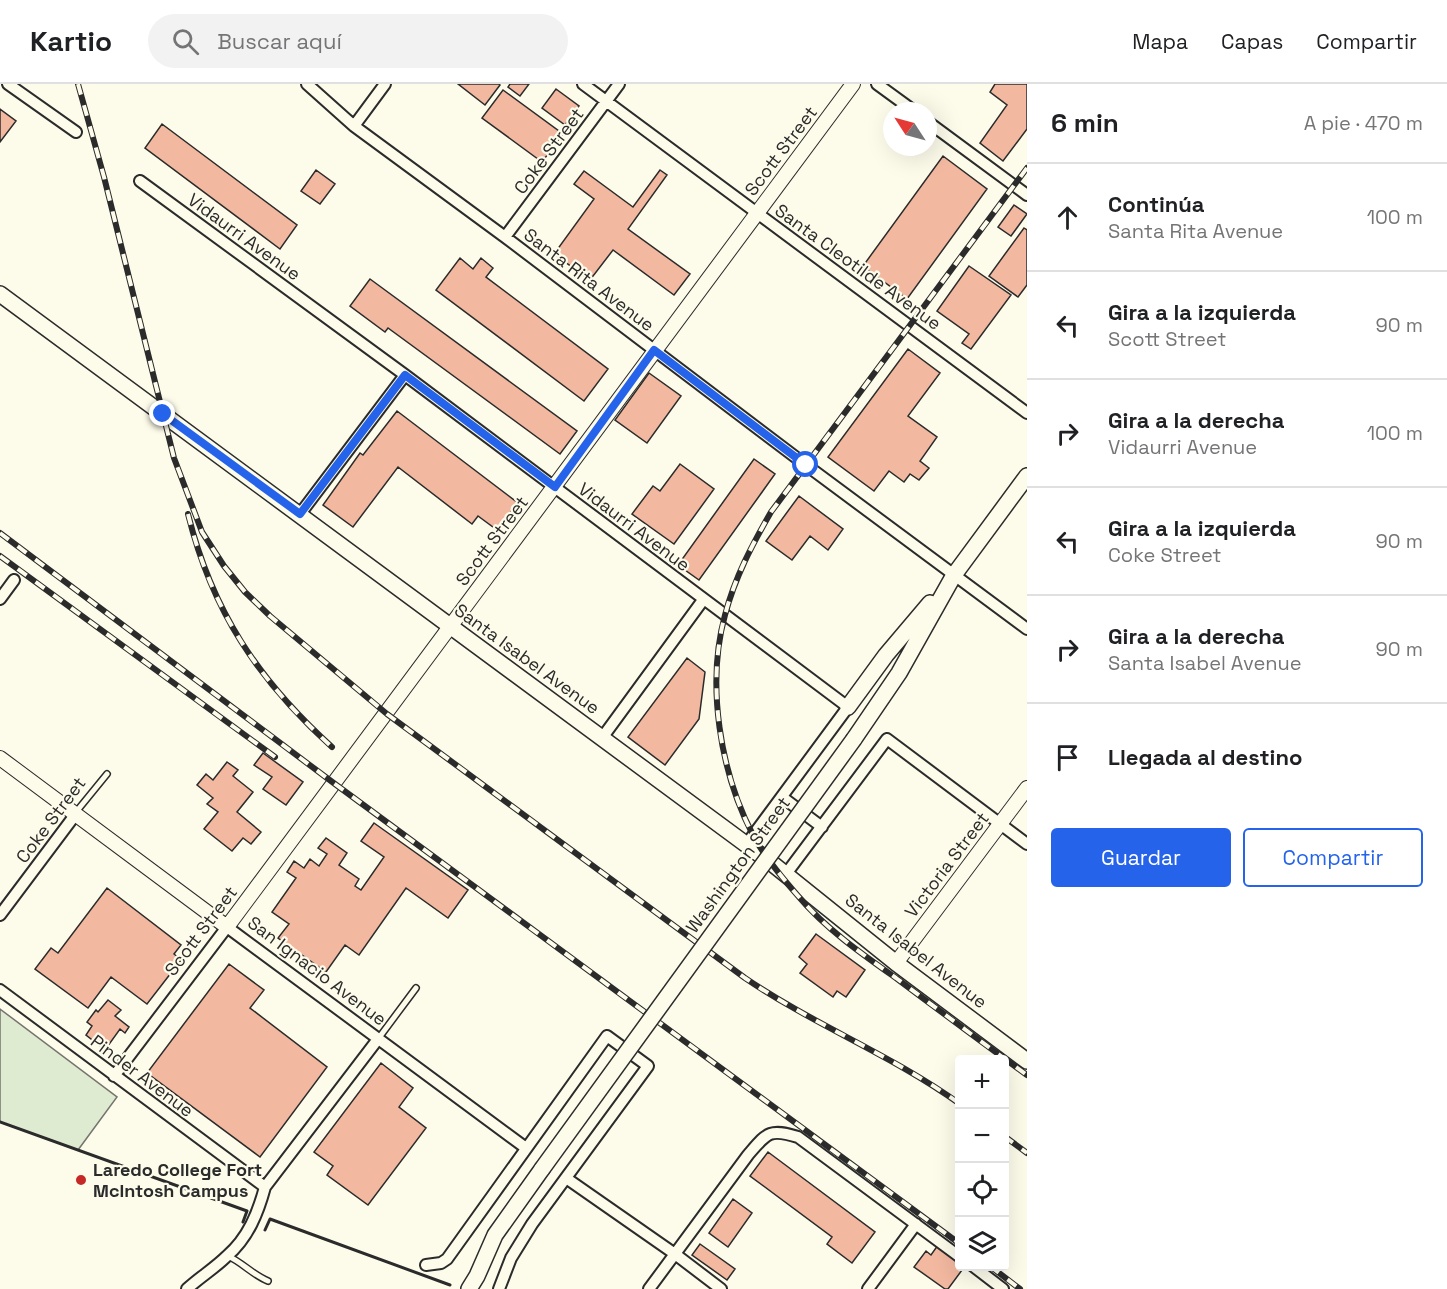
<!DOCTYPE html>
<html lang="es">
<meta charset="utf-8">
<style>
:root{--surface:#fff;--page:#f2f2f2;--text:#202124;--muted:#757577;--line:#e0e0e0;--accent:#2563eb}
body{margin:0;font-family:"Space Grotesk",sans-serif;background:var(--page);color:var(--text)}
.controls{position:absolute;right:18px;bottom:18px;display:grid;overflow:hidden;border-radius:6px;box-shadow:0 6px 24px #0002}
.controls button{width:54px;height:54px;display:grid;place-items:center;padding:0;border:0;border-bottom:2px solid var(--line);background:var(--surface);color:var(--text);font:30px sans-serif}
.compass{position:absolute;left:883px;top:18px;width:54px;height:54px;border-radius:50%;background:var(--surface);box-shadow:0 6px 24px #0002;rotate:306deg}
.stop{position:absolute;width:18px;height:18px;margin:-14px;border:4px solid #2563eb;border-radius:50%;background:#fff}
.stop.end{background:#2563eb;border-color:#fff;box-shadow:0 2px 6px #0008}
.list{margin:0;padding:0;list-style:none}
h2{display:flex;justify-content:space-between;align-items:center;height:78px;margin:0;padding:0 24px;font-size:26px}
h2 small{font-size:20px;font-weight:400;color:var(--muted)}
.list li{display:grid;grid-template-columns:39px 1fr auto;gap:18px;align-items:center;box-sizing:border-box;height:108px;padding:0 24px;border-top:2px solid var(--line)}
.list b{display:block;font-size:22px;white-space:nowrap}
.list p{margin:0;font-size:20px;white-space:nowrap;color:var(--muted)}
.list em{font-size:20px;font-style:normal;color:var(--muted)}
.actions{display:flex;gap:12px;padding:18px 24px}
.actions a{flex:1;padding:14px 0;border:2px solid var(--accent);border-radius:6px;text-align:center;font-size:21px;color:var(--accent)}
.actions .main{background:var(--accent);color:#fff}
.icon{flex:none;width:33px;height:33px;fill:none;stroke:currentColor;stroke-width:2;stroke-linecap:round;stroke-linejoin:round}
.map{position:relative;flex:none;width:1027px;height:1205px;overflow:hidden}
header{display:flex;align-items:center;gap:36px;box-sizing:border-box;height:84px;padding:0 30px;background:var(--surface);border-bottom:2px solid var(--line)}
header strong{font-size:28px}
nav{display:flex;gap:33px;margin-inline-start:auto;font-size:21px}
.search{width:420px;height:54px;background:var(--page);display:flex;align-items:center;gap:15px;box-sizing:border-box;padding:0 21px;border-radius:33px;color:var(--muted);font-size:22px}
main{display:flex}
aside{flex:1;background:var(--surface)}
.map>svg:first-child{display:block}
</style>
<header>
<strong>Kartio</strong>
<div class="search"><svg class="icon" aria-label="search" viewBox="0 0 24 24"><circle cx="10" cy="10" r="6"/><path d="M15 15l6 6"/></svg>Buscar aquí</div>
<nav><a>Mapa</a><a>Capas</a><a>Compartir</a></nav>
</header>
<main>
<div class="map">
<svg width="1027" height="1205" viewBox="0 0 1027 1205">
<rect width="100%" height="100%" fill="#fdfbea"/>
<!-- green -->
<path fill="#deebd1" stroke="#74746e" stroke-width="1.5" d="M0,925l117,88 -39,53 -78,-28z"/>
<!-- building -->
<path fill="#f2b8a0" stroke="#2b2b2b" stroke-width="1.5" d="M458,0h41l1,1 -15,20z
M510,0h19l-9,12 -12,-9z
M995,0h32v45l-24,32 -23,-18 27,-38 -17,-13z
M556,5l23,17 -14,19 -23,-17z
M503,6l60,44 -21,28 -60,-44z
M0,25l16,12 -16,21z
M162,40l135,101 -17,24 -135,-101z
M943,72l44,33 -80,110 -44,-33z
M316,86l19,14 -15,20 -19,-13z
M660,86l7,5 -39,54 62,45 -16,21 -61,-45 -23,30 -36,-26 40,-55 -20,-15 10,-13 49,36z
M1014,121l13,9 -16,22 -13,-9z
M1024,144l3,2v55l-9,12 -29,-21z
M460,174l13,11 8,-11 12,10 -7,9 122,92 -24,32 -148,-111z
M969,182l42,29 -40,54 -9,-6 7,-9 -32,-23z
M370,195l207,152 -17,23 -172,-126 -3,4 -35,-26z
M908,265l32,24 -32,43 29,21 -17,24 9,7 -10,12 -9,-6 -6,8 -15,-11 -15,20 -46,-34z
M649,289l32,23 -34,47 -32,-23z
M397,327l121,92 -21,27 -19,-14 -6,8 -74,-57 -45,60 -30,-22 37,-52 3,2z
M754,375l21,15 -76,106 -21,-15z
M680,380l34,25 -40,55 -42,-30 21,-28 7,5z
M799,412l44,33 -15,21 -18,-14 -18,24 -26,-19z
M687,574l18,14 -6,47 -34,46 -37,-28z
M263,669l40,29 -17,23 -23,-16 9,-12 -18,-12z
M227,678l11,8 -5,6 20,16 -16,20 24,20 -10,12 -8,-6 -11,13 -28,-22 14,-17 -11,-8 6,-6 -16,-13 9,-11 7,6z
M374,739l94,67 -20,28 -42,-30 -47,67 -14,-10 -19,27 -48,-34 11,-14 -17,-12 24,-34 -9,-6 7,-11 10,7 6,-9 9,7 8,-12 -9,-6 8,-10 21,15 -8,12 20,14 -4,7 6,4 23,-33 -23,-16z
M107,804l74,57 -7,9 7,6 -34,44 -36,-27 -23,31 -53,-39 16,-21 7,5z
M816,850l49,36 -19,27 -9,-6 -4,6 -33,-24 7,-9 -8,-7z
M229,880l35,26 -14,18 77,59 -67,90 -113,-84z
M108,916l13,10 -6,6 14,11 -4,6 -5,-4 -15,21 -19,-15 6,-9 -5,-4 9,-12 2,2z
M381,979l32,25 -14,19 27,21 -58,77 -41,-30 6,-9 -19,-14z
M768,1068l107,80 -23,31 -25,-19 5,-7 -82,-61z
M733,1115l19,14 -24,34 -19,-14z
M700,1160l35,25 -8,11 -35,-25z
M938,1161l22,16v5h5l-17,23h-3l-31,-22 12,-16 5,4z"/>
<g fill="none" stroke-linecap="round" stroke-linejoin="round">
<defs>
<path id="service" d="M76,728l31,-38
M378,955l38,-51
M228,1172c15,7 25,19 40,25"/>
<path id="minor" d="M8,0l68,48
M307,0l47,42 151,111 301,228 221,164
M583,0l444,329
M877,0l37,27
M928,38l99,73
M354,42l31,-42
M140,97l265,194 443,332 -102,138
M505,153l114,-153
M300,430l105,-139
M0,515l14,-19
M602,654l101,-138
M782,713l40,30
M786,790l101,-135 140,105
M0,831l75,-100
M0,906l265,197
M114,992l113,-149 299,221
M566,1094l109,76 46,35
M426,1181l15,-2 6,-4 160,-223 41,30 -116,158 -21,34 -12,31
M973,1182l30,23
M187,1205c13,-12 28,-21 40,-33 21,-18 31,-43 38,-69l113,-148
M649,1205l99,-134c19,-22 21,-27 50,-18l162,120
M868,1205l48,-65"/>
<path id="tertiary" d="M0,674l227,169 626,-843
M896,879l131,-175"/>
<path id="secondary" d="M0,210l774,571 122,98 131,98
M848,623l38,-52 44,-52
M854,655l45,-66 55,-98 73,-99
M469,1205l8,-13 18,-41 47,-66"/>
</defs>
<!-- service casing -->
<use href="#service" stroke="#2b2b2b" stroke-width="8"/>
<!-- minor casing -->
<use href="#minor" stroke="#2b2b2b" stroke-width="14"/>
<!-- tertiary casing -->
<use href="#tertiary" stroke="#2b2b2b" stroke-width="16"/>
<!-- secondary casing -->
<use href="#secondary" stroke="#2b2b2b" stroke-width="18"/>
<!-- service -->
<use href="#service" stroke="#fdfbea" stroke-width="5"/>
<!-- minor -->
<use href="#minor" stroke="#fdfbea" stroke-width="10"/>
<!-- tertiary -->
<use href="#tertiary" stroke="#fdfbea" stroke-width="14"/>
<!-- secondary -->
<use href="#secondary" stroke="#fdfbea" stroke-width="15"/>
<defs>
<path id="rail" d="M78,0l26,93 70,281 28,74 22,34 21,26 25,24 117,98 358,264c69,47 147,77 215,126
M1027,84l-256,344c-19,33 -36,65 -46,103 -19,69 -5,157 28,220 10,19 31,45 46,62 27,32 63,57 97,81 44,33 87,65 131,97
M188,430c24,97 70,166 144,233
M0,449l335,251 625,460
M0,472l275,201
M1004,1052l23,17
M990,1182l30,23"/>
</defs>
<!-- rail casing -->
<use href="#rail" stroke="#2b2b2b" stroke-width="6"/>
<!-- rail -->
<use href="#rail" stroke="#fdfbea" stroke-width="4" stroke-dasharray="11" stroke-linecap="butt"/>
<defs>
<path id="secondary-bridge" d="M542,1085l312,-430"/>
</defs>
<!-- secondary-bridge casing -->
<use href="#secondary-bridge" stroke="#2b2b2b" stroke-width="18" stroke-linecap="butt"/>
<!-- secondary-bridge -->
<use href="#secondary-bridge" stroke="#fdfbea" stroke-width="15"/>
<!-- wall -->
<path stroke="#2b2b2b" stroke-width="3" d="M0,1038l247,89 -4,11
M265,1146l5,-11 180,66"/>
</g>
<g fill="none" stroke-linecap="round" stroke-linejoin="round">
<!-- route -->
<path stroke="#2563eb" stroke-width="8" d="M163,330l137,100 105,-139 150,112 99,-137 152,115"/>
</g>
<!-- markers -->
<circle fill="#c62828" stroke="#fdfbea" stroke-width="2" cx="81" cy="1096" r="6"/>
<g text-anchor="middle" stroke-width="4.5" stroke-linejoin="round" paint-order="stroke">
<!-- street labels -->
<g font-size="18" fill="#2b2b2b" stroke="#fdfbea">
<text transform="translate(549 67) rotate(-53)" y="6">Coke Street</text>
<text transform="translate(781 67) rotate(-53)" y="6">Scott Street</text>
<text transform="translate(244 153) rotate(36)" y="6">Vidaurri Avenue</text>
<text transform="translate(858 183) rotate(36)" y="6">Santa Cleotilde Avenue</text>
<text transform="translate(589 196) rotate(37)" y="6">Santa Rita Avenue</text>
<text transform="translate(634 443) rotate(37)" y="6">Vidaurri Avenue</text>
<text transform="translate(492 457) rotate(-53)" y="6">Scott Street</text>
<text transform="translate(527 575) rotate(36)" y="6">Santa Isabel Avenue</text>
<text transform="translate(51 736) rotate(-53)" y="6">Coke Street</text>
<text transform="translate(738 781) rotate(-54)" y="6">Washington Street</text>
<text transform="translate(947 781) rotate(-53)" y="6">Victoria Street</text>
<text transform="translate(201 847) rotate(-53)" y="6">Scott Street</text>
<text transform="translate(916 867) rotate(38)" y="6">Santa Isabel Avenue</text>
<text transform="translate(317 887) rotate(37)" y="6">San Ignacio Avenue</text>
<text transform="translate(142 992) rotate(37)" y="6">Pinder Avenue</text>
</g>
<!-- poi labels -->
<g font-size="18" font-weight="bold" fill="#2b2b2b" stroke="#fdfbea" text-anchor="start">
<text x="93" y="1092">Laredo College Fort<tspan x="93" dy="21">McIntosh Campus</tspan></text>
</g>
</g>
</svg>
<div class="controls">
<button>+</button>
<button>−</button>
<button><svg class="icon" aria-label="locate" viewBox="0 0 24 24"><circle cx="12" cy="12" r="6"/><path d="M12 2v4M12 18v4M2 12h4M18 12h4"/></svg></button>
<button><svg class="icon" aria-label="layers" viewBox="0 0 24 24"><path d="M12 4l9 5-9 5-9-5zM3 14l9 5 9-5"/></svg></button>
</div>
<svg class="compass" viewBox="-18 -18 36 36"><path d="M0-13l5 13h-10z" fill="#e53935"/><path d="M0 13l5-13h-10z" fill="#757577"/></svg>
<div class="stop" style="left:806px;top:381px"></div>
<div class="stop end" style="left:163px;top:330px"></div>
</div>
<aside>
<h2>6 min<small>A pie · 470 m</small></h2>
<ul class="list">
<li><svg class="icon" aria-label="ahead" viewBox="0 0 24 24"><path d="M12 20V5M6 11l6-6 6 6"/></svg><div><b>Continúa</b><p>Santa Rita Avenue</p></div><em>100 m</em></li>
<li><svg class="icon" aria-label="left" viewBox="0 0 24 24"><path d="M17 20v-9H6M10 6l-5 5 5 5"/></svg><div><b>Gira a la izquierda</b><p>Scott Street</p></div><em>90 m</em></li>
<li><svg class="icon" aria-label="right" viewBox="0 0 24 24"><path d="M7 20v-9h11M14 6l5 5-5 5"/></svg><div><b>Gira a la derecha</b><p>Vidaurri Avenue</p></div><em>100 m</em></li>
<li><svg class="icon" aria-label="left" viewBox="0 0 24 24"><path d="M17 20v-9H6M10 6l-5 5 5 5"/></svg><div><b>Gira a la izquierda</b><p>Coke Street</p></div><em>90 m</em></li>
<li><svg class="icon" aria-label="right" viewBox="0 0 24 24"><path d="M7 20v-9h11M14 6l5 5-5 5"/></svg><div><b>Gira a la derecha</b><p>Santa Isabel Avenue</p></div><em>90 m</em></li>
<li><svg class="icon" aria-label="arrive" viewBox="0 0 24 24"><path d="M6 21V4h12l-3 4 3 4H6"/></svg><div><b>Llegada al destino</b></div></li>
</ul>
<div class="actions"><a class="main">Guardar</a><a>Compartir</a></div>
</aside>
</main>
